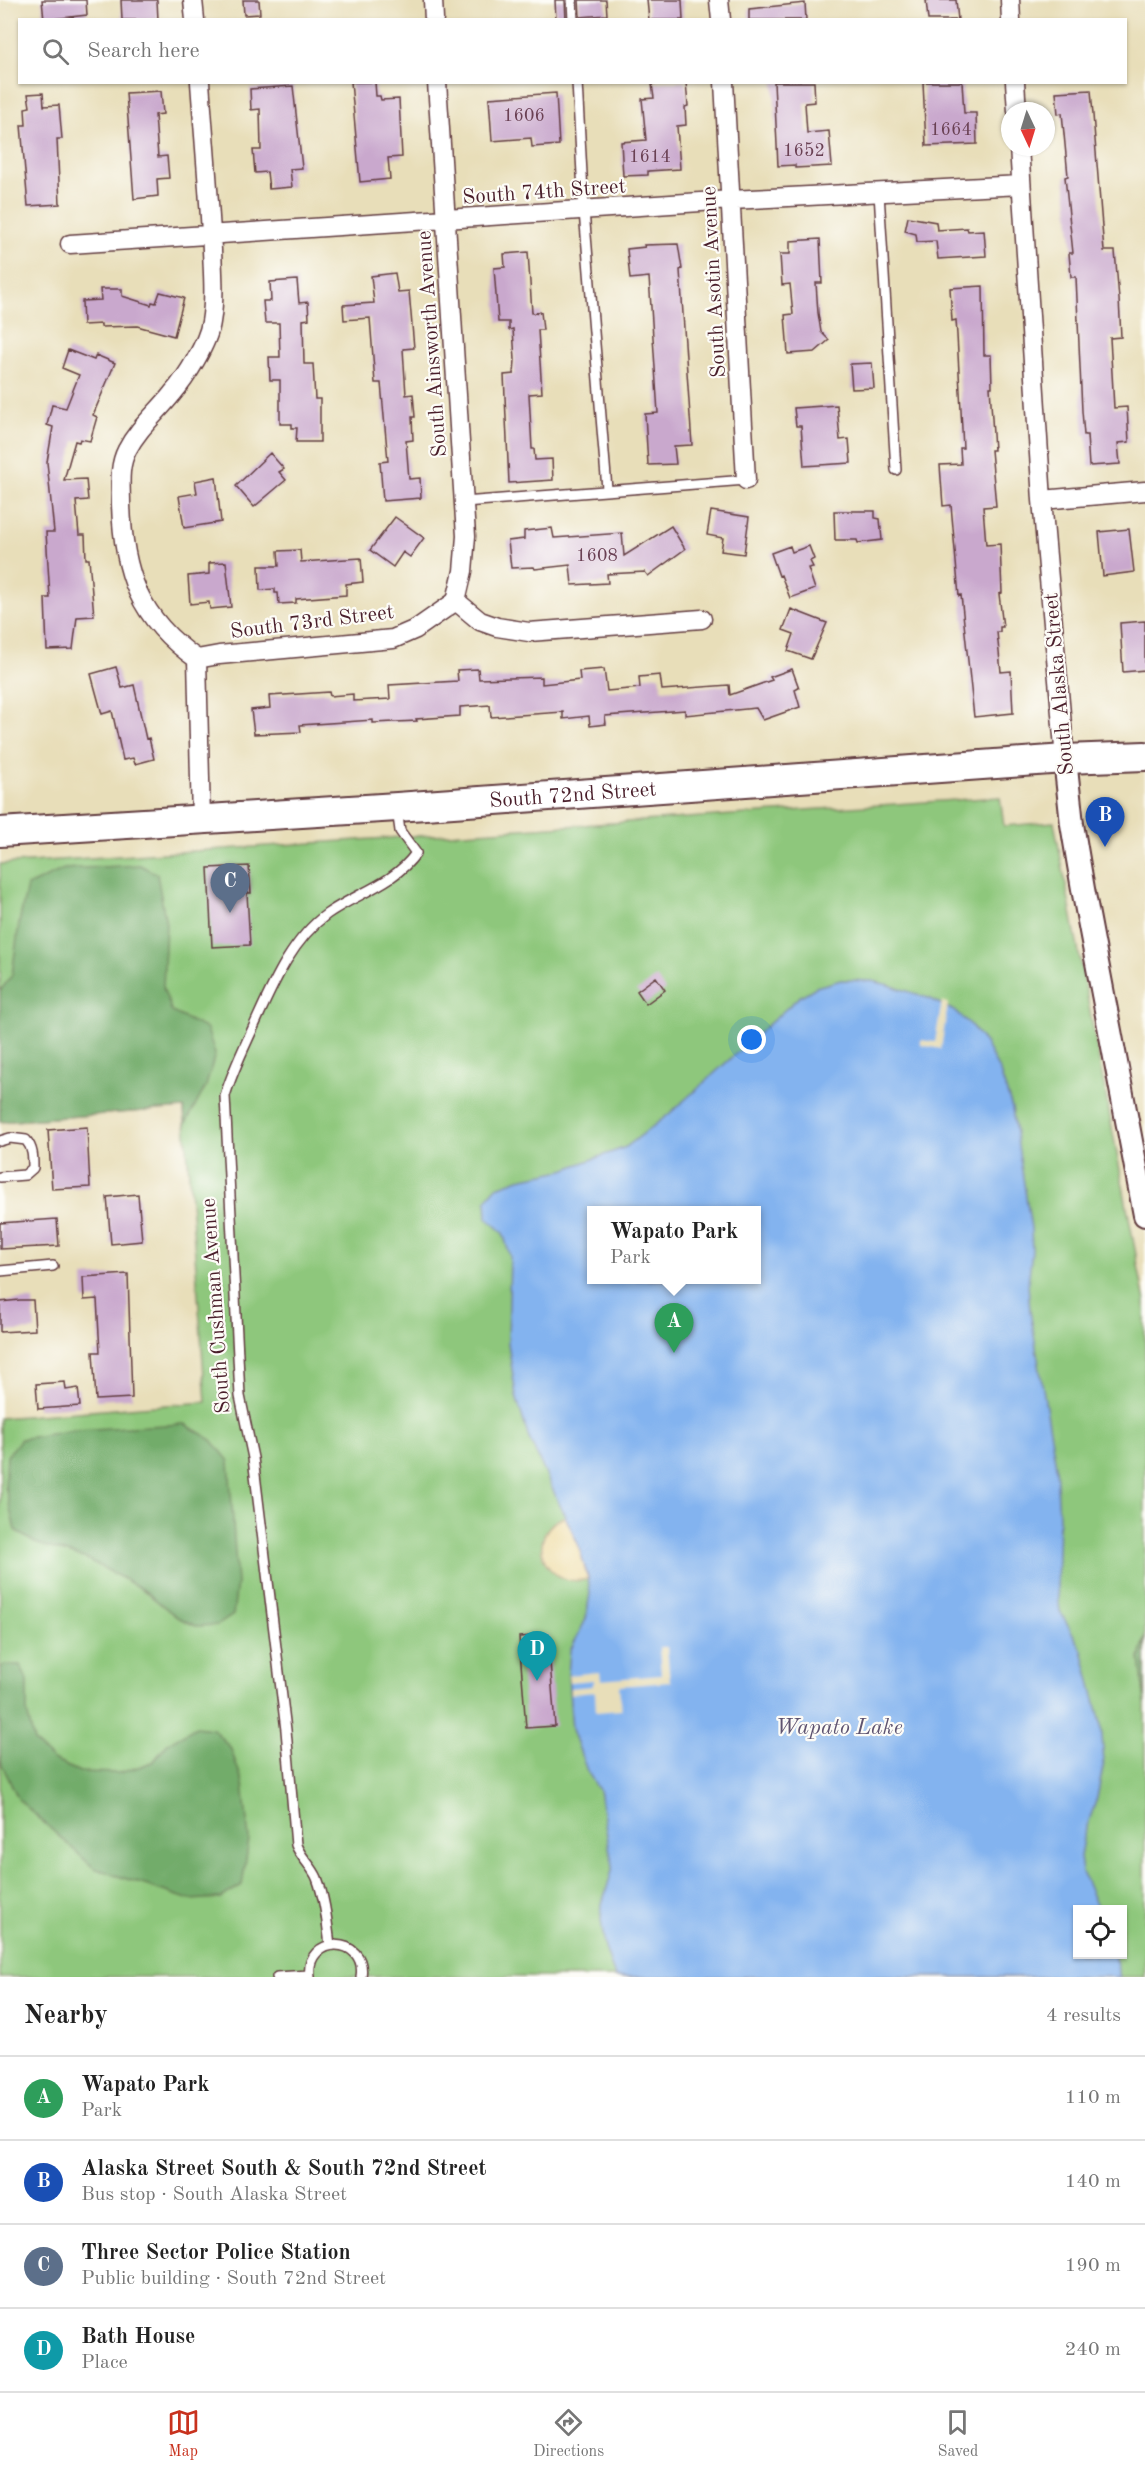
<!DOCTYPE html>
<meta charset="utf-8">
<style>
:root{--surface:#fff;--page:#f2f2f2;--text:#222;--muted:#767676;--line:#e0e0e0;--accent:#c8321e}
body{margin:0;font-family:"Old Standard TT",serif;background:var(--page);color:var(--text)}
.controls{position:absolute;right:18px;bottom:18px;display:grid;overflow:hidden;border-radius:0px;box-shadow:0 2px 4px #0004}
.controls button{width:54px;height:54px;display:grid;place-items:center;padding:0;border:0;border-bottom:2px solid var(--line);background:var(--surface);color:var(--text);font:30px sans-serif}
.compass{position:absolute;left:1001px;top:102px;width:54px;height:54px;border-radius:50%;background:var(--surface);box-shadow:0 2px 4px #0004;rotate:176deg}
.you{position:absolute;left:752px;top:1040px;width:21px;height:21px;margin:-15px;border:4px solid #fff;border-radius:50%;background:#1a73e8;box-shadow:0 0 0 9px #1a73e833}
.badge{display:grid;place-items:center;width:39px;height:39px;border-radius:50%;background:var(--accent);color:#fff;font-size:20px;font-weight:700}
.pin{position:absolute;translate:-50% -50px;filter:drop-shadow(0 2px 3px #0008)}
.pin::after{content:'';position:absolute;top:32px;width:21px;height:18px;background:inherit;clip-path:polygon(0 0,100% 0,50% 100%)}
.popup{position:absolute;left:587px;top:1206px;width:174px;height:78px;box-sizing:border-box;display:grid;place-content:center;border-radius:0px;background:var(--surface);filter:drop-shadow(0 2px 4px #0005);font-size:20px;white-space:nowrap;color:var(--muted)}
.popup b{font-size:22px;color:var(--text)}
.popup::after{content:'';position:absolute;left:50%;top:100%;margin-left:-12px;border:12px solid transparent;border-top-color:var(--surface)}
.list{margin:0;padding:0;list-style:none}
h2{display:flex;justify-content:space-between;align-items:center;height:78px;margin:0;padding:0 24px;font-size:26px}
h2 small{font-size:20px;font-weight:400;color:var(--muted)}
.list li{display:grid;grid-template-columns:39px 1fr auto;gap:18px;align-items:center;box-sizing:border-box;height:84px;padding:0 24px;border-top:2px solid var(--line)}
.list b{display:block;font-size:22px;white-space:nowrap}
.list p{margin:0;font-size:20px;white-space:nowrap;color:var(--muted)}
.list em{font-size:20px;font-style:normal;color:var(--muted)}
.icon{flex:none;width:33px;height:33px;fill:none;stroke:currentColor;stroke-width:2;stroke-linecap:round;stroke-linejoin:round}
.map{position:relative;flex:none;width:1145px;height:1977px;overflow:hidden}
.search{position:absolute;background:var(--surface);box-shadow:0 2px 4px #0004;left:18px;right:18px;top:18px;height:66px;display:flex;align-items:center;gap:15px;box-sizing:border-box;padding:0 21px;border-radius:0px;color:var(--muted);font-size:22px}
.sheet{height:414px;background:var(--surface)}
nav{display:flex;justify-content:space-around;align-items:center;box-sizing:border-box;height:84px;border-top:2px solid var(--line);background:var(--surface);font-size:16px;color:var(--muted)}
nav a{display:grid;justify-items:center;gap:3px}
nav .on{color:var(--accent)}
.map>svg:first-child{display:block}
</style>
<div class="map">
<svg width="1145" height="1977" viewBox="0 0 1145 1977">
<rect width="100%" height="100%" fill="#fdfcf7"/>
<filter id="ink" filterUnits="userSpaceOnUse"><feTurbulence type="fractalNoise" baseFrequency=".0167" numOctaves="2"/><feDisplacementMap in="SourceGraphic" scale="12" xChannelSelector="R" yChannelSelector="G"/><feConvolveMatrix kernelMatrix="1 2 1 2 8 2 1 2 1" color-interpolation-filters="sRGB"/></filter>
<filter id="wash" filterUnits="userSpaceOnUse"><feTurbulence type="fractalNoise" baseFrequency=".008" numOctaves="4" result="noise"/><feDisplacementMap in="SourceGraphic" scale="24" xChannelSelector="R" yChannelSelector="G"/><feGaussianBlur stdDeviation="1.35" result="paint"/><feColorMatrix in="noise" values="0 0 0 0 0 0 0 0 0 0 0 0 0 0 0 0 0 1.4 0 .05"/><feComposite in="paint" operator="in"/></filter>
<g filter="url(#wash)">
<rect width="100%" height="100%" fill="#e8deb9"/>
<!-- green -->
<path fill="#8ec77b" stroke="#6c7353" stroke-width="1.5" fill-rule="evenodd" d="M1000,797l4,29 50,-4 91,480v675h-1145v-559l206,-16 -22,-294 -184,14v-258zM592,1210h164v70h-164zM1078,1910h44v44h-44z"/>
<!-- forest -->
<path fill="#72ac6b" stroke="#5e664b" stroke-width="1.5" d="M140,865l17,9 9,50 -3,64 9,24 35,17 8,25 -9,32 -21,39 -1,-17 -184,14v-131l12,-16 7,-52 8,-37 37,-17z
M185,1424l27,16 17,21 8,122 -4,32 -15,10 -22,1 -19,-9 -35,-28 -55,-30 -52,-16 -20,-13 -10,-44 2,-30 14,-17 53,-9z
M1145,1637v67l-5,-46z
M4,1665h16l7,15v32l7,30 19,18 27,12 40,1 33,-11 15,-19 28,-16 17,2 17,18 13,36 6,57 -7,45 -21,13 -31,2 -96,-32 -75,-68 -17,-35 -2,-12v-84z"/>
<!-- sand -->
<path fill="#eeda9e" stroke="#9c7c64" stroke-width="1.5" d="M566,1516l12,28 10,35c-46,12 -65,-48 -22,-63z"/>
<!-- water -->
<path fill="#83b3ef" stroke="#66698d" stroke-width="1.5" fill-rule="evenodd" d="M841,980l31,1 17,4 42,14 23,12 16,13 15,19 15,29 12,36 19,120 1,23 -4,33 2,27 26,155 3,52 -2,71 3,22 22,39 19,73 3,39 -7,36 -14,40 -3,19 2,15 16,37 -20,1v44l36,1 6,22h-505l-10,-29 -4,-28 1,-16 10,-33v-8l-13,-73 -12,-19 -15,-42 -4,-54 2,-24 16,-32 4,-26 -2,-15 -10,-34 -50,-108 -12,-40 -8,-53 2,-87 -7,-23 -16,-15 -1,-18 11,-13 22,-8 44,-9 63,-23 43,-33 130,-117 17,-10zM592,1210h164v70h-164z"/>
<!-- pier -->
<path fill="#e8deb9" d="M942,1001l6,3 -7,45 -20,-4v-5l14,2z
M659,1647h8l3,35 -51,4 2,24 -25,2 -1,-20 -25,2v-6l23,-2v-6l-24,2 -1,-7 32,-3 1,8 60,-5z"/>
<g id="blocks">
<!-- building -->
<path fill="#c9a8cd" d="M42,0h44l1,15 -43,5z
M121,0h36l1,20h-36z
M243,0h16l1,14 -16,1z
M555,0h10l1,20h-10z
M579,0h27l1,15 -27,2z
M647,0h35l1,20h-34z
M926,0h30l2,20h-30z
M805,3l1,17h-57v-11z
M351,82h24l1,14h4l1,4 18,-1 3,58 -14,1 2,21 -30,3z
M663,82h23l2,24 -3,1 1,18 -9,1 3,43 -32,2v4l-25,1 -2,-34 25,-2 -4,-41 12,-1 -2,-14z
M774,82h40l1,20 -10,1 2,30 22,-2 3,35 -37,2v-3l-17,1z
M923,82h39l2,31h12l1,31 -51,2z
M293,86l9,82 -12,1 2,18 -23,2 -2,-17 -12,1 -2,-23h8l-1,-41 -9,1 -1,-21z
M1091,90l13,161h11l4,48 2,38 -11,1 4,70 13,-1 2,35 -11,1 2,21 -31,2 -2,-31h-3l-2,-24 -6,-134h-5l-2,-24h4l-8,-76 3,-1 -6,-63 -4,1 -2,-22z
M161,91l2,23 -8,1 3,42 9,-1 2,22 -12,1 1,17 -24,3 -8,-106z
M43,93l1,13 15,-1 3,34h-5l3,65 -32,2 -7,-81h5l-1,-17 5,-1 -2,-13z
M556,93l3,52 -27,2 -1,-9 -39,3 -3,-43z
M908,217l28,5 1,8 30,-2 1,3 16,-1 2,26 -48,3 -2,-18 -19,1 -1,-8 -11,-3z
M820,239l2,44h-6l2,30 3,19 8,8 -14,12 -27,2 -3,-39 8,-1 -3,-30 -8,1 -2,-31h10v-13z
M678,244l4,25 -2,1 12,175 -18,1 2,18 -28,1 -3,-51 13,-1 -9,-136 -19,2 -3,-30 18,-2 -1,-2z
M528,252l4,61 9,-1 2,18h-5l4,63 -13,1 3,55h2l1,11 17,-1 1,21 -44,3 -5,-108 10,-1 1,-14 -2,-31 -4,1v-8h-11l-4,-54 11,-1 -1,-13z
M395,273l3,19 11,-1 5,57 -11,1 3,46 7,-1 2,23h-3l1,23 -7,1 3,38 11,-1 1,20 -38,3 -3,-39 8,-1 -7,-78h-6l-5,-65 -26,2 -1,-15 31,-2 -3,-27z
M297,280l2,23 9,-1 1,17 -6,1 1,44h9l2,35h5v43h-24l1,-14h-5v-4h-12v-44h-10l-1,-23h11l-1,-34h-14l-2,-22h8l-1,-19z
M983,286l1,69h7l1,32h-2l4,63h-3l5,56 -13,1 3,38 14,-1 2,49 -3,1 4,33h-3v5h-3l4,40 10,-1 2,42 -39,4 -13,-122 -2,1 -8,-91 -8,1 -3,-41 21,-1 -1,-16h3l-6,-113 -1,-15 -4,1 -2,-33z
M100,289h22v7l29,9 1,-3 4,1 4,-11 24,6 -10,38 -37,-10 -36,1v-3l-18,1 -1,-24 19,-1z
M68,350l26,10 2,-5 19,8 -22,52 4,2 -7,24 -10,-2 -1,3 -4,-1 -11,39 22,-1 2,21 -12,1 3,34h6l1,24h3l5,57 -17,1 -4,32 -26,1 -2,-52h5l-4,-66h8l-7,-70 6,-35 -6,-2 5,-20 14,3 13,-33 -17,-7z
M872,363l2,25 -22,1 -2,-25z
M837,405l3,35 9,-1 2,24 -47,3 -3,-40h-5l-2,-18z
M270,453l14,16 -5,3 7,8 -32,27 -18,-21z
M216,477l5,45 -37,6 -5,-32 18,-3 -2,-12z
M711,511l38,6 -5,37 -23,-3 2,-13 -16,-3z
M834,511h41v7l5,1 2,21 -24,3 -1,-3h-22z
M395,517l29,21 -14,19 -7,-5 -10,15 -23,-17z
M671,526l14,23 -37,27 -3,-4 -38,2 1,9 -36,2 -2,-20 -35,4 -1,-2 -23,1 -3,-27 16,-2v-8l28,-3 2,10 68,-5 2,23z
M1129,529l5,43 -31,4 -4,-44z
M790,546l2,6 17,-6 5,13 -4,2 3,6 -5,1 7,21 -25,9 -9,-23 -2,1 -8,-23z
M300,550l1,12 60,-4 2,24 -17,2v11l-50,4v4l-17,1 -1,-11h-3v-4l-15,1 -1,-24h20l-1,-15z
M226,562l5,45 -21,2 -1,-7 -19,2 -2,-28 21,-2v-11z
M791,609l36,14 -16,36 -23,-8 6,-17 -11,-4z
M1145,621v49l-22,2 -3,-49z
M116,667l6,21 12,-3 12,54 3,-1 5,21 -19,5 -2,-6 -10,2 -11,-49 -10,3 -11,-40z
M478,669l1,10 63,-2v7l38,-4 -1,-9 25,-2 3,22 33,-3 -1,-11 21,-2 2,15 67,-5 1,10 42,-15 -2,-3 22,-8 7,19 -4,2 5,17 -37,13 -7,-12 -71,7v-5l-80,6 1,8 -16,2 -1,-10 -26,3v-7l-72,5 -1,-12 -30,2v9l-44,3 1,2 -44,2v-3l-73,5 1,7 -47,2 -3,-24 19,-2 -1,-12 60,-4 1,4 23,-2v7l37,-2 -1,-14 69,-4 -1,-11z
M249,866l2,27h-4l3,52 -38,2 -4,-79z
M656,977l9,13 -19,14 -9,-13z
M87,1127l3,60 -38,2 -4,-59z
M138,1194l4,47 -31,3 -4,-47z
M57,1219l2,27 -59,3v-26z
M128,1274l4,124 -36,2 -3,-48h7l-3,-53 -13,1 -1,-23z
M20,1300h13l2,30 -35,2v-30z
M65,1382l1,8 12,-2 2,18 -42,3 -2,-25z
M548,1635l7,91 -29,2 -7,-91z"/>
</g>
</g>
<g filter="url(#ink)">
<use href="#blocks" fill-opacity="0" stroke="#623c40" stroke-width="1.5"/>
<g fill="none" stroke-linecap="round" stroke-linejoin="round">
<defs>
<path id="service" d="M572,0l1,20
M577,82l7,129 23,278
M879,193l17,277
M464,502l282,-22
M0,1141l10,-3 16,2c7,8 7,17 7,28l-8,7 -25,2
M0,1271l53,-5
M330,1945c-3,-23 -5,-46 -13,-67 -5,-12 -16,-20 -21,-33l-10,-115 -33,-272 -13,-62 -15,-300c7,-24 18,-46 28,-68 18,-39 37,-87 74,-114 30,-21 67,-30 89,-61l-16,-22 -3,-22
M277,1977l32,-2
M310,1977c-6,-43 58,-42 51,0"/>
<path id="minor" d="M193,0l2,20
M433,0l1,20
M719,0l2,20
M1010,0l1,20
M437,82l29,454 -3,35 -7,30
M724,82l22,398
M1015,82l2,29
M1019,147l23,353 23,259
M70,244l661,-44 290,-15
M1042,500l103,-9
M456,601l24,20 17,6 32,5 173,-13
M197,659c-58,-40 -74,-87 -76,-155 0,-18 -3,-37 6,-54 11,-22 30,-37 45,-56 14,-16 36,-51 39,-72 4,-23 2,-48 1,-72 -3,-56 -8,-112 -12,-168
M197,659l22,-4 174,-16 23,-10 40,-28
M197,659l4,160"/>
<path id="tertiary" d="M1065,759l7,65 11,65 62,326"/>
<g id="primary">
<path id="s1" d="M0,832l397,-25 668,-48 80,-3"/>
</g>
</defs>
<!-- service casing -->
<use href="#service" stroke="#623c40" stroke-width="12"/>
<!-- minor casing -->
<use href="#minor" stroke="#623c40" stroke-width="21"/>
<!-- tertiary casing -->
<use href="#tertiary" stroke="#623c40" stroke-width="26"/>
<!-- primary casing -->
<use href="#primary" stroke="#623c40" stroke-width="32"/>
<!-- service -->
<use href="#service" stroke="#fff" stroke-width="9"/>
<!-- minor -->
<use href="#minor" stroke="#fff" stroke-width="18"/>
<!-- tertiary -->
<use href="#tertiary" stroke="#fff" stroke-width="22"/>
<!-- primary -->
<use href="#primary" stroke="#fff" stroke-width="28"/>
</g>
</g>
<g text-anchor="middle" stroke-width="4.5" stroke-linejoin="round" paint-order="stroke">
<!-- number labels -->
<g font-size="18" fill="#6a4154">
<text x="524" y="121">1606</text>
<text x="951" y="135">1664</text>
<text x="804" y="156">1652</text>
<text x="650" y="162">1614</text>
<text x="597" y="561">1608</text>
</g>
<!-- street labels -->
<g font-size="21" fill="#4a1f2b" stroke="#fdfcf7">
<text transform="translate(544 191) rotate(-4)" y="7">South 74th Street</text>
<text transform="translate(713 282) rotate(-93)" y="7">South Asotin Avenue</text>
<text transform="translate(431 344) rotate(-94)" y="7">South Ainsworth Avenue</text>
<text transform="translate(312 621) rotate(-7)" y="7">South 73rd Street</text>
<text transform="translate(1058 684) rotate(-95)" y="7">South Alaska Street</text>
<text dy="7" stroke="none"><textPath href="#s1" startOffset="574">South 72nd Street</textPath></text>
<text transform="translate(215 1306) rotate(-94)" y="7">South Cushman Avenue</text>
</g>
<!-- water labels -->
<g font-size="22" font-style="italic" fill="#5e5370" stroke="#fdfcf7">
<text x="839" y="1734">Wapato Lake</text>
</g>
</g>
</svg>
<div class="controls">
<button><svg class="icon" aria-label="locate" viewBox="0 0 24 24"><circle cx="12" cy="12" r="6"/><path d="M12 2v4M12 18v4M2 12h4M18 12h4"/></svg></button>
</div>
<svg class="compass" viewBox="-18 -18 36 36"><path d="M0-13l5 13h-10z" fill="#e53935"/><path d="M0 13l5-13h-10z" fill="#767676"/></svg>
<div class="you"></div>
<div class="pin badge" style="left:674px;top:1353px;background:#2e9e5b">A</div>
<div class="popup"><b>Wapato Park</b>Park</div>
<div class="pin badge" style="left:1105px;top:847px;background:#1a4fb4">B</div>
<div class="pin badge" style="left:230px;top:913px;background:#5c6f8a">C</div>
<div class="pin badge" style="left:537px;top:1681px;background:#0f9aa8">D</div>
<div class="search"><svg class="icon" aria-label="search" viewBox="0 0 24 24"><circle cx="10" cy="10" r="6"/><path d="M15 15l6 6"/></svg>Search here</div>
</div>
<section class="sheet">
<h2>Nearby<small>4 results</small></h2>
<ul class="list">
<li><span class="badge" style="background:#2e9e5b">A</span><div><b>Wapato Park</b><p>Park</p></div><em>110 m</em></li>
<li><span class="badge" style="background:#1a4fb4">B</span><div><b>Alaska Street South &amp; South 72nd Street</b><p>Bus stop · South Alaska Street</p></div><em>140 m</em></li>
<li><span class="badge" style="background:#5c6f8a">C</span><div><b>Three Sector Police Station</b><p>Public building · South 72nd Street</p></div><em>190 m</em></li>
<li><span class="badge" style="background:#0f9aa8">D</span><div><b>Bath House</b><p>Place</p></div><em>240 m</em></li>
</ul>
</section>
<nav>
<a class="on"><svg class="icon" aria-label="map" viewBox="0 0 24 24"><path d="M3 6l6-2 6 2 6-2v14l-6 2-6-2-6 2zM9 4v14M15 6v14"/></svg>Map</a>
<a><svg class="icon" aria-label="directions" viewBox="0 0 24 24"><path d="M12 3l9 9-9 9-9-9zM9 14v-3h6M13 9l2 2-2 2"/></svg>Directions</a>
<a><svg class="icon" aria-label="saved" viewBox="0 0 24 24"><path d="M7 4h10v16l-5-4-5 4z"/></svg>Saved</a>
</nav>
